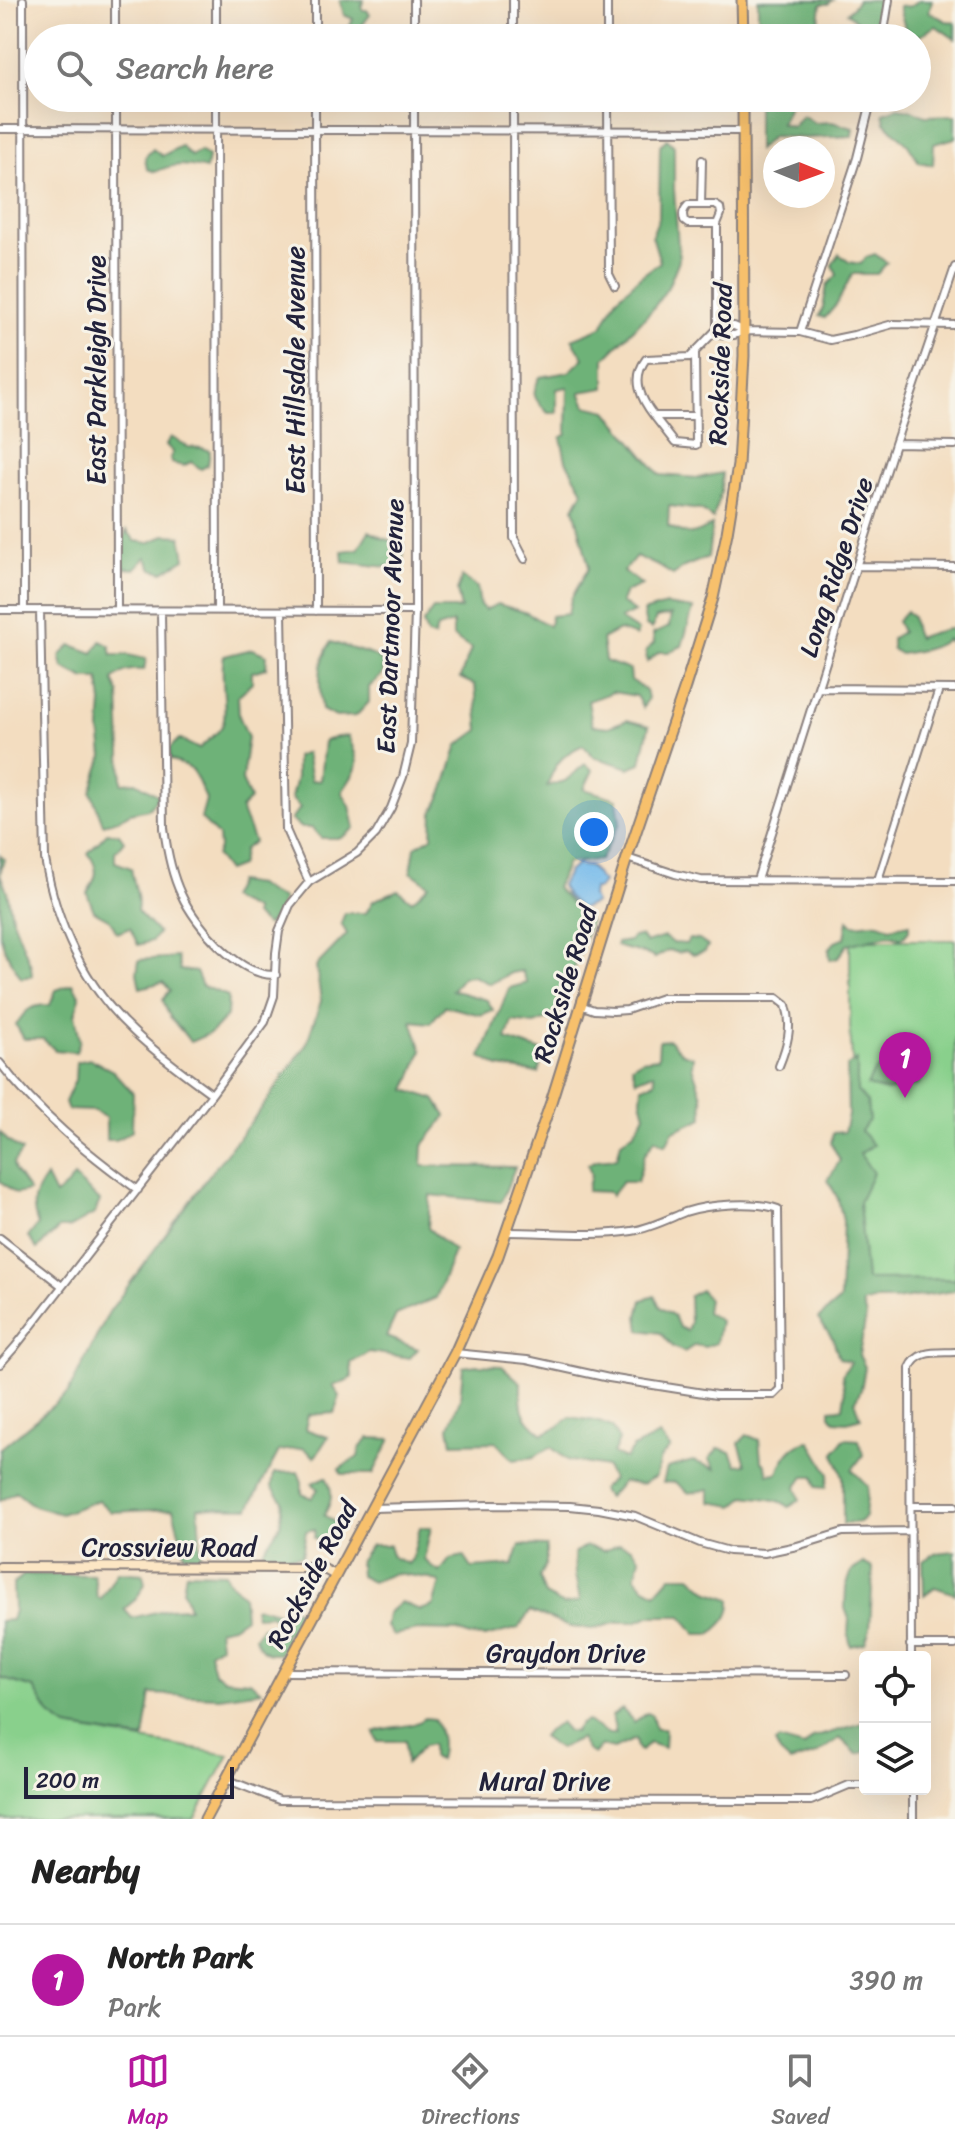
<!DOCTYPE html>
<style>
:root{--surface:#fff;--page:#f6f6f6;--text:#222;--muted:#767676;--line:#e0e0e0;--accent:#b5179e}
body{margin:0;font-family:Sriracha,sans-serif;background:var(--page);color:var(--text)}
.controls{position:absolute;right:24px;bottom:24px;display:grid;overflow:hidden;border-radius:8px;box-shadow:0 8px 32px #0002}
.controls button{width:72px;height:72px;display:grid;place-items:center;padding:0;border:0;border-bottom:2px solid var(--line);background:var(--surface);color:var(--text);font:40px sans-serif}
.compass{position:absolute;left:763px;top:136px;width:72px;height:72px;border-radius:50%;background:var(--surface);box-shadow:0 8px 32px #0002;rotate:91deg}
.scale{position:absolute;left:24px;bottom:20px;width:210px;box-sizing:border-box;padding-left:8px;border:4px solid #22223b;border-top:0;font-size:22px;line-height:28px;white-space:nowrap;color:#22223b;-webkit-text-stroke:6px #f7f3e8;paint-order:stroke}
.you{position:absolute;left:594px;top:832px;width:28px;height:28px;margin:-20px;border:6px solid #fff;border-radius:50%;background:#1a73e8;box-shadow:0 0 0 12px #1a73e833}
.badge{display:grid;place-items:center;width:52px;height:52px;border-radius:50%;background:var(--accent);color:#fff;font-size:26px;font-weight:700}
.pin{position:absolute;translate:-50% -66px;filter:drop-shadow(0 2px 4px #0008)}
.pin::after{content:'';position:absolute;top:42px;width:28px;height:24px;background:inherit;clip-path:polygon(0 0,100% 0,50% 100%)}
.list{margin:0;padding:0;list-style:none}
h2{display:flex;justify-content:space-between;align-items:center;height:104px;margin:0;padding:0 32px;font-size:34px}
h2 small{font-size:26px;font-weight:400;color:var(--muted)}
.list li{display:grid;grid-template-columns:52px 1fr auto;gap:24px;align-items:center;box-sizing:border-box;height:112px;padding:0 32px;border-top:2px solid var(--line)}
.list b{display:block;font-size:30px;white-space:nowrap}
.list p{margin:0;font-size:26px;white-space:nowrap;color:var(--muted)}
.list em{font-size:26px;font-style:normal;color:var(--muted)}
.icon{flex:none;width:44px;height:44px;fill:none;stroke:currentColor;stroke-width:2;stroke-linecap:round;stroke-linejoin:round}
.map{position:relative;flex:none;width:955px;height:1819px;overflow:hidden}
.search{position:absolute;background:var(--surface);box-shadow:0 8px 32px #0002;left:24px;right:24px;top:24px;height:88px;display:flex;align-items:center;gap:20px;box-sizing:border-box;padding:0 28px;border-radius:44px;color:var(--muted);font-size:30px}
.sheet{height:216px;background:var(--surface)}
nav{display:flex;justify-content:space-around;align-items:center;box-sizing:border-box;height:112px;border-top:2px solid var(--line);background:var(--surface);font-size:22px;color:var(--muted)}
nav a{display:grid;justify-items:center;gap:4px}
nav .on{color:var(--accent)}
.map>svg:first-child{display:block}
</style>
<div class="map">
<svg width="955" height="1819" viewBox="0 0 955 1819">
<rect width="100%" height="100%" fill="#f7f3e8"/>
<filter id="ink" filterUnits="userSpaceOnUse"><feTurbulence type="fractalNoise" baseFrequency=".0125" numOctaves="2"/><feDisplacementMap in="SourceGraphic" scale="16" xChannelSelector="R" yChannelSelector="G"/><feConvolveMatrix kernelMatrix="1 2 1 2 8 2 1 2 1" color-interpolation-filters="sRGB"/></filter>
<filter id="wash" filterUnits="userSpaceOnUse"><feTurbulence type="fractalNoise" baseFrequency=".006" numOctaves="4" result="noise"/><feDisplacementMap in="SourceGraphic" scale="32" xChannelSelector="R" yChannelSelector="G"/><feGaussianBlur stdDeviation="1.8" result="paint"/><feColorMatrix in="noise" values="0 0 0 0 0 0 0 0 0 0 0 0 0 0 0 0 0 1.4 0 .05"/><feComposite in="paint" operator="in"/></filter>
<g filter="url(#wash)">
<rect width="100%" height="100%" fill="#f3ddc0"/>
<!-- green -->
<path fill="#89d08c" stroke="#567964" stroke-width="2" d="M850,940h105v339l-89,2 -7,-79 5,-13 -5,-21 -9,-141z
M0,1678l34,10 16,27 17,12 162,28 -35,64h-194z"/>
<!-- forest -->
<path fill="#6eb278" stroke="#486a5a" stroke-width="2" d="M340,0h24l-3,7 2,3h4l3,5 -7,9 3,14h-22l9,-19 -9,-4z
M758,0h75l-5,4h-7l-2,18 -11,16h-50z
M858,0h24l-4,15 -6,9 4,14h-30l1,-6 13,-1 1,-6 -14,-12z
M919,0h13l-3,12 17,9 9,1v17l-19,-13 -19,11 -12,-9 -6,-21 12,-1z
M757,98h17l16,5 -9,21 12,3 9,-12 13,8 17,-1 21,6 -1,8 -48,2 -31,-2 -16,14z
M897,108l15,2 13,6 30,-1v23l-21,6 -1,21 -14,-3 -11,-17 -23,-23 -2,-9z
M667,139l7,7v43l5,71 -11,27 -16,23 -47,48v30l-25,4 6,14 21,5 53,64 38,3 24,-5 -1,19 -8,27 -12,-9 -32,-4 -1,20c20,10 25,11 44,-1l-4,32 -24,10 -11,8 -13,-8 -24,-11 -12,15 18,14 -17,7 -4,10 13,10 -14,7 18,12 -2,5 -17,-6 -17,9 3,22 25,9 1,10 15,10 2,8 -5,10 -7,-12 -23,-4 -25,9 4,24 16,2 19,-7 22,6 -8,37 -12,5 -35,-11 -11,-12c-22,10 -28,19 -36,41l18,-5 20,-17 8,6 -9,19 33,10 3,24 -20,37 -33,3 -11,25 34,34 -31,93 -25,9 -22,-3 -6,18 36,12 -3,22 -40,-6 -18,-10 28,-69 18,-5 -5,-12 -11,2 -21,11 -17,-8 -10,1 -11,13 35,10 6,10 -12,5 -36,-9 -15,17 -18,-2 10,30 -16,39 29,9 11,17 -23,29 -1,21 93,1 -14,35 -71,-7 -2,33 26,23 -18,47 -40,17 -10,22 32,12 -8,9 -41,-6 -18,11 1,15 -19,8 7,10 -6,17 -26,2 -3,14 23,8 -13,20 -12,-9 -24,3 -30,57 -51,-1 3,50 -16,-1 -12,-47 -62,3 -13,-12 -37,14 -27,-8 -18,-14 -16,9v-52l68,-56 41,-81 97,-133 55,-70 45,-64 15,-44 -5,-35 31,-32 -6,-11 4,-10h21l7,-12 25,-11 14,11 17,-16 -18,-13 4,-25 17,-10 1,-24 11,-24 14,-44 21,-15 -4,-45 -15,-7 11,-29 -18,-12v-14l-16,5 -3,9 -7,-2 -4,-12 10,-14h28l-4,-18 5,-14 15,10 3,18 5,5 13,-6 29,9 22,13 2,-10 17,-2 3,-15 18,-32 -15,-59 9,-17 -17,-30 -5,-23 6,-4 1,-47 -11,2v24h-9c-14,-15 -18,-17 -8,-36l29,-5 15,-14 -12,-19 30,-12 14,-28 25,-23 19,-14 -8,-27 7,-17 1,-73z
M181,146l10,10 9,-5 8,6 -2,12c-20,-5 -32,-6 -51,3l-8,-3 -2,-12 8,-8 9,7z
M839,254l10,8 12,2 5,-7 9,-3 12,9 -10,11h-25l-15,30 -12,14 -6,-2 4,-8 4,-23 10,-10 -5,-10z
M171,437l17,10 14,1 8,3 -2,14 -7,4 -10,-7 -8,4 -12,-3 -1,-5 3,-6 -7,-7z
M127,530l8,11 14,2 16,-8 16,1 4,23 -22,13 -11,-3 -6,-12 -11,12 -11,-1c-5,-13 -3,-24 3,-38z
M369,531l13,7 22,6 -1,15 -16,8 -44,-5 -1,-11 16,-2z
M666,605l27,4 -11,37 -13,6h-10l-12,10 -1,-11 8,-8 -1,-9 16,-7 2,-12 -15,3 -4,11 -6,-3 -3,-14z
M906,611l6,6 3,15 3,6c11,-6 25,-7 37,-11v19l-8,-7c-14,11 -30,12 -47,15l-8,-5v-11l10,-6 -5,-11z
M101,641l9,5 2,9h16l18,4 -2,11c-13,-1 -21,0 -31,10l6,13 3,90 14,-1 23,14 -11,13 -18,4 -12,7 -15,4 -12,-32 12,-36 -3,-27 2,-26 -3,-24h-14l-22,-11 -3,-12 11,-11 22,8z
M331,642l41,13 11,7v12l-14,13v15l-13,14 -20,1 -14,-7c-3,-26 -5,-45 9,-68z
M252,649l15,6 -1,13 -14,4v11l-14,13 1,20 9,21 -6,43 8,19 -9,10 13,33 -10,7 -4,17 -13,5 -11,-15 3,-8 -1,-12 -17,-17 5,-20 -13,-29 -23,-11 -1,-10 10,-10 20,10c6,-7 19,-15 23,-23 7,-14 -3,-51 2,-70z
M348,736c14,31 11,30 -6,56l8,14 5,22 -14,10h-20l-9,-10h-11l-10,-8 9,-12 -9,-10 5,-20v-21l10,-4 5,27 9,1 4,-40 13,-4z
M107,833l12,1 5,7 -9,11v10l16,6c2,15 9,28 6,43l21,22 -6,8 -14,4 -8,-17 -13,5 -7,-13 -16,-9 -7,-18c10,-16 13,-23 1,-40z
M0,855l4,4 -4,15 7,17 5,26 19,49 1,10 -11,2 -16,-28 -5,-16z
M237,882l20,3 14,9 12,5 -5,14 -11,13 -13,-11v-5l-25,-12z
M848,920l4,4c16,3 21,-7 38,4l19,-4v6l-7,8 -13,-3 -42,10 -9,13 -8,2 -1,-11 6,-7 10,-4z
M641,936l5,7 18,-6 9,6 13,1 3,-5 10,1 9,6 -3,6 -12,3 -7,-4 -8,2 -9,-3 -14,8c-13,-7 -26,-7 -39,-12l1,-3 12,-2 4,-4z
M177,957l3,13 16,2 6,14 26,10 -1,20 -16,17 -21,9c-11,-17 -21,-20 -27,-42l7,-10 -7,-8 -23,6 -3,-15 2,-13z
M73,984l7,13 -5,18 5,25 -4,12 -21,-2 -12,-11h-19l-8,-14c10,-16 15,-20 34,-20l6,-15z
M669,1040l13,13 11,4 -1,9 10,30 1,22 -30,13 -7,14 -11,-6 -10,15 -8,28h-15l-11,14 -2,-4 -22,-1 4,-16 -3,-11 9,-4 20,-2 4,-16 13,-10 11,-17 -4,-15 1,-14 13,-4 -1,-9 -18,7 -4,-14 10,-6 16,-2 1,-17z
M90,1059l23,12 20,22 -1,38 -16,9h-10v-22l-12,-7 -26,-1 -3,-8 10,-22 1,-18z
M857,1060v31l10,11 2,18 -8,11 12,14 -13,9 13,19 -14,29 7,78 89,-1v12l-60,9h-19l-14,4 4,12 -7,39 6,12 -4,23 -6,11 6,17 -14,4 -12,-1 -5,-6v-6l13,-1 2,-15 -3,-18 9,-13 -12,-4 -6,-19 -15,-20 22,-19 3,-79 -5,-22 -10,-19 12,-20 -9,-17 2,-10 11,-1 4,-17 -1,-49z
M889,1061c14,5 24,0 37,6l-8,18 -31,6 -20,-5 6,-13z
M0,1132l7,8 15,11 -9,13 2,7 14,20 -13,3 -16,-13z
M46,1177l9,18 11,-8 8,-10 26,24 -6,13 -25,14h-10l-22,21 -9,-12 10,-12c-8,-22 -5,-30 8,-48z
M701,1290l7,9 -2,13 14,9 -4,22 -11,4 -10,-2 -11,7 -11,-5 -12,-14 -21,-3 -2,-14 4,-16 13,-4 5,11 14,9 5,11 8,4 3,-9 -1,-26z
M477,1365l25,1 19,17c-1,25 0,35 22,51l15,-7 12,-10 26,4 16,6 7,13 -6,14 12,5 8,-11 26,-13 11,13 -10,10 -4,18 -14,8 -20,-2 -14,16 -7,-8 11,-11 -6,-12 -39,-7 -16,-13 -17,10 -21,3 -17,-18 -44,1 -3,-16 11,-28 3,-32z
M747,1435l12,5 2,20 5,6 2,8 10,-1c5,-15 15,-31 32,-32l19,33 -3,14 -10,-1 -2,-10h-10l-8,9 4,14 -11,7c-11,-10 -29,-8 -43,-11l-12,10 -24,-4v-13l-21,4 -14,-11 -12,1 4,-15 26,-7 23,8 -7,-10 10,-11 12,4 6,13 9,-1 -7,-21z
M369,1438l22,1 -18,35h-31l-3,-5 19,-12 2,-9z
M844,1439l15,1 4,15 -11,15 16,16 -3,31 -6,5 -16,2v-47l-9,-24z
M298,1472l4,10v12l10,4 6,-9 -6,-6 14,-6c8,15 6,25 -2,38l15,10 -10,19 -15,-6 1,-9 -9,2 -4,25 -43,1 21,-32 3,-24 -11,-14 2,-14z
M420,1527h11l-7,32 8,8 8,5 10,-13 14,-3 8,12 41,-3 7,-20 26,1v18l-7,13 6,18 19,10 16,-4 -5,-26 -1,-21 12,-8 18,5 16,-7 12,4 8,10 -5,19 8,9 13,7 15,-17h20l18,16 22,7c1,18 -7,23 -20,35h-15l-14,-18h-33l-14,6h-16l-26,7 -23,-2 -40,-16 -11,17 -34,9 -15,-1 -12,-5 -40,-1 -25,5 -7,-8 2,-14 13,-11 19,8 13,-4 7,-23 -12,-5 -33,-5 -23,9 -12,-6 -1,-14 12,-17h18l4,12 15,7 4,-5z
M955,1551v43l-20,-7 -11,8 -1,-34 12,-8z
M863,1563l10,5 -3,61 -5,14 -14,3 -3,-12 1,-15 -4,-11 1,-21 6,-16z
M117,1572l26,2 2,10 -9,15 -12,10 8,9 36,-9 21,-1 -6,-19 3,-17 39,1 4,9 14,13 2,22 -13,9 -14,3 2,16 -11,7 5,20 11,7 25,2 11,10 -42,6 -68,-3 -7,45 -77,-12 -17,-12 -16,-27 -34,-10v-57l11,-1 3,-10 -1,-26 12,-10 69,1 3,21 4,3z
M258,1607l23,6 15,-4 5,6 -7,16 -11,3 5,7 -8,13c-15,1 -20,-3 -25,-17l7,-10 12,-2 5,-4 -9,-6 -14,1 -2,-8z
M622,1709l12,13 13,-9 5,2 3,14h10l-1,19 -15,-5 -8,8 -4,-2 -2,-10 -21,10 -13,-3 -7,8 -7,-4 -7,-11 -21,10 -17,-12 5,-6 14,-8 7,8 6,1 6,-8 7,-3 22,13h7l-4,-18z
M425,1718l9,1c7,15 9,25 5,41l-7,-3v-13l-9,2 -17,18 -1,-23h-28l-3,-9c15,-7 38,-3 51,-14z
M865,1722v30l-8,2 -17,-16 -23,16 -27,8 -10,-9 -5,-10 4,-3 25,7 9,-9z"/>
<!-- water -->
<path fill="#75baeb" stroke="#4c6e93" stroke-width="2" d="M576,865l14,2 13,15 -5,7h-5l-1,7 3,7 -14,6 -14,-13 -6,-10 7,-14z"/>
</g>
<g filter="url(#ink)">
<g fill="none" stroke-linecap="round" stroke-linejoin="round">
<defs>
<path id="street" d="M23,0l1,610
M115,0v38
M216,0v38
M315,0v38
M513,0v38
M607,0v38
M414,38v-38
M883,38l6,-38
M116,98l1,512
M216,98l1,512
M315,98l1,513
M513,98l1,440 11,21
M608,98l1,176 6,12
M0,129l744,2
M688,205h27l5,3 1,6 -4,10h-29l-4,-3c-2,-7 -1,-11 4,-16z
M701,205l1,-45
M717,329l2,5 15,1 11,-4 55,1 30,8 24,-5 39,-11 62,1
M717,329v-105
M800,332l57,-174 15,-60
M654,416l21,27 21,2 -1,-92
M696,416h-42c-13,-17 -23,-37 -8,-57l44,-2 30,-31h14l11,5
M895,444l60,1
M858,566l97,1
M0,610l415,1
M40,610l5,249c11,65 40,128 89,173 24,23 52,43 78,62
M161,611l3,217c3,23 7,45 17,66 14,31 58,83 95,81
M282,612l4,218 23,52
M818,688l137,1
M627,858l48,16 26,6 254,1
M757,880l138,-436 60,-177
M878,880l61,-191
M580,1005l14,5 19,1 14,-1 35,-12h115l9,7c7,22 1,41 -7,61
M0,1063c39,51 87,90 138,127
M0,1238l62,48
M455,1353l72,7 82,18 107,17h58l6,-6 -2,-180c-23,-8 -69,-5 -93,3 -17,7 -34,16 -53,19 -39,6 -84,1 -125,1
M0,1364l15,-17 197,-253 53,-72 9,-26 2,-43 3,-22 11,-26 19,-23 48,-29 19,-19 15,-26 12,-31 8,-33 4,-133 -1,-513
M911,1506h44
M372,1508l117,-3 81,1 29,3 36,7 65,27 29,8 18,1 17,1 33,-7 46,-14 68,-1
M910,1645h45
M911,1657l-1,-289c8,-19 27,-15 45,-16
M285,1672l561,3
M226,1779l53,21 532,1 38,-16h16
M913,1789v30"/>
<path id="secondary" d="M0,1567l322,1 13,7"/>
<path id="primary" d="M742,0l1,38
M205,1819l250,-466 43,-97 53,-154 76,-244 58,-171 28,-89 14,-65 11,-68 6,-109 -1,-258"/>
</defs>
<!-- street casing -->
<use href="#street" stroke="#8a807e" stroke-width="10"/>
<!-- secondary casing -->
<use href="#secondary" stroke="#8a807e" stroke-width="12"/>
<!-- primary casing -->
<use href="#primary" stroke="#8a807e" stroke-width="13"/>
<!-- street -->
<use href="#street" stroke="#fff" stroke-width="6"/>
<!-- secondary -->
<use href="#secondary" stroke="#fce6c4" stroke-width="8"/>
<!-- primary -->
<use href="#primary" stroke="#f7c06c" stroke-width="9"/>
</g>
</g>
<g text-anchor="middle" stroke-width="6" stroke-linejoin="round" paint-order="stroke">
<!-- street labels -->
<g font-size="26" fill="#22223b" stroke="#f7f3e8">
<text transform="translate(720 364) rotate(-88)" y="9">Rockside Road</text>
<text transform="translate(96 370) rotate(-90)" y="9">East Parkleigh Drive</text>
<text transform="translate(295 370) rotate(-90)" y="9">East Hillsdale Avenue</text>
<text transform="translate(836 567) rotate(-72)" y="9">Long Ridge Drive</text>
<text transform="translate(390 626) rotate(-88)" y="9">East Dartmoor Avenue</text>
<text transform="translate(565 984) rotate(-73)" y="9">Rockside Road</text>
<text x="169" y="1556">Crossview Road</text>
<text transform="translate(312 1574) rotate(-62)" y="9">Rockside Road</text>
<text x="566" y="1662">Graydon Drive</text>
<text x="545" y="1790">Mural Drive</text>
</g>
</g>
</svg>
<div class="controls">
<button><svg class="icon" aria-label="locate" viewBox="0 0 24 24"><circle cx="12" cy="12" r="6"/><path d="M12 2v4M12 18v4M2 12h4M18 12h4"/></svg></button>
<button><svg class="icon" aria-label="layers" viewBox="0 0 24 24"><path d="M12 4l9 5-9 5-9-5zM3 14l9 5 9-5"/></svg></button>
</div>
<svg class="compass" viewBox="-18 -18 36 36"><path d="M0-13l5 13h-10z" fill="#e53935"/><path d="M0 13l5-13h-10z" fill="#767676"/></svg>
<div class="scale">200 m</div>
<div class="you"></div>
<div class="pin badge" style="left:905px;top:1098px">1</div>
<div class="search"><svg class="icon" aria-label="search" viewBox="0 0 24 24"><circle cx="10" cy="10" r="6"/><path d="M15 15l6 6"/></svg>Search here</div>
</div>
<section class="sheet">
<h2>Nearby<small></small></h2>
<ul class="list">
<li><span class="badge">1</span><div><b>North Park</b><p>Park</p></div><em>390 m</em></li>
</ul>
</section>
<nav>
<a class="on"><svg class="icon" aria-label="map" viewBox="0 0 24 24"><path d="M3 6l6-2 6 2 6-2v14l-6 2-6-2-6 2zM9 4v14M15 6v14"/></svg>Map</a>
<a><svg class="icon" aria-label="directions" viewBox="0 0 24 24"><path d="M12 3l9 9-9 9-9-9zM9 14v-3h6M13 9l2 2-2 2"/></svg>Directions</a>
<a><svg class="icon" aria-label="saved" viewBox="0 0 24 24"><path d="M7 4h10v16l-5-4-5 4z"/></svg>Saved</a>
</nav>
